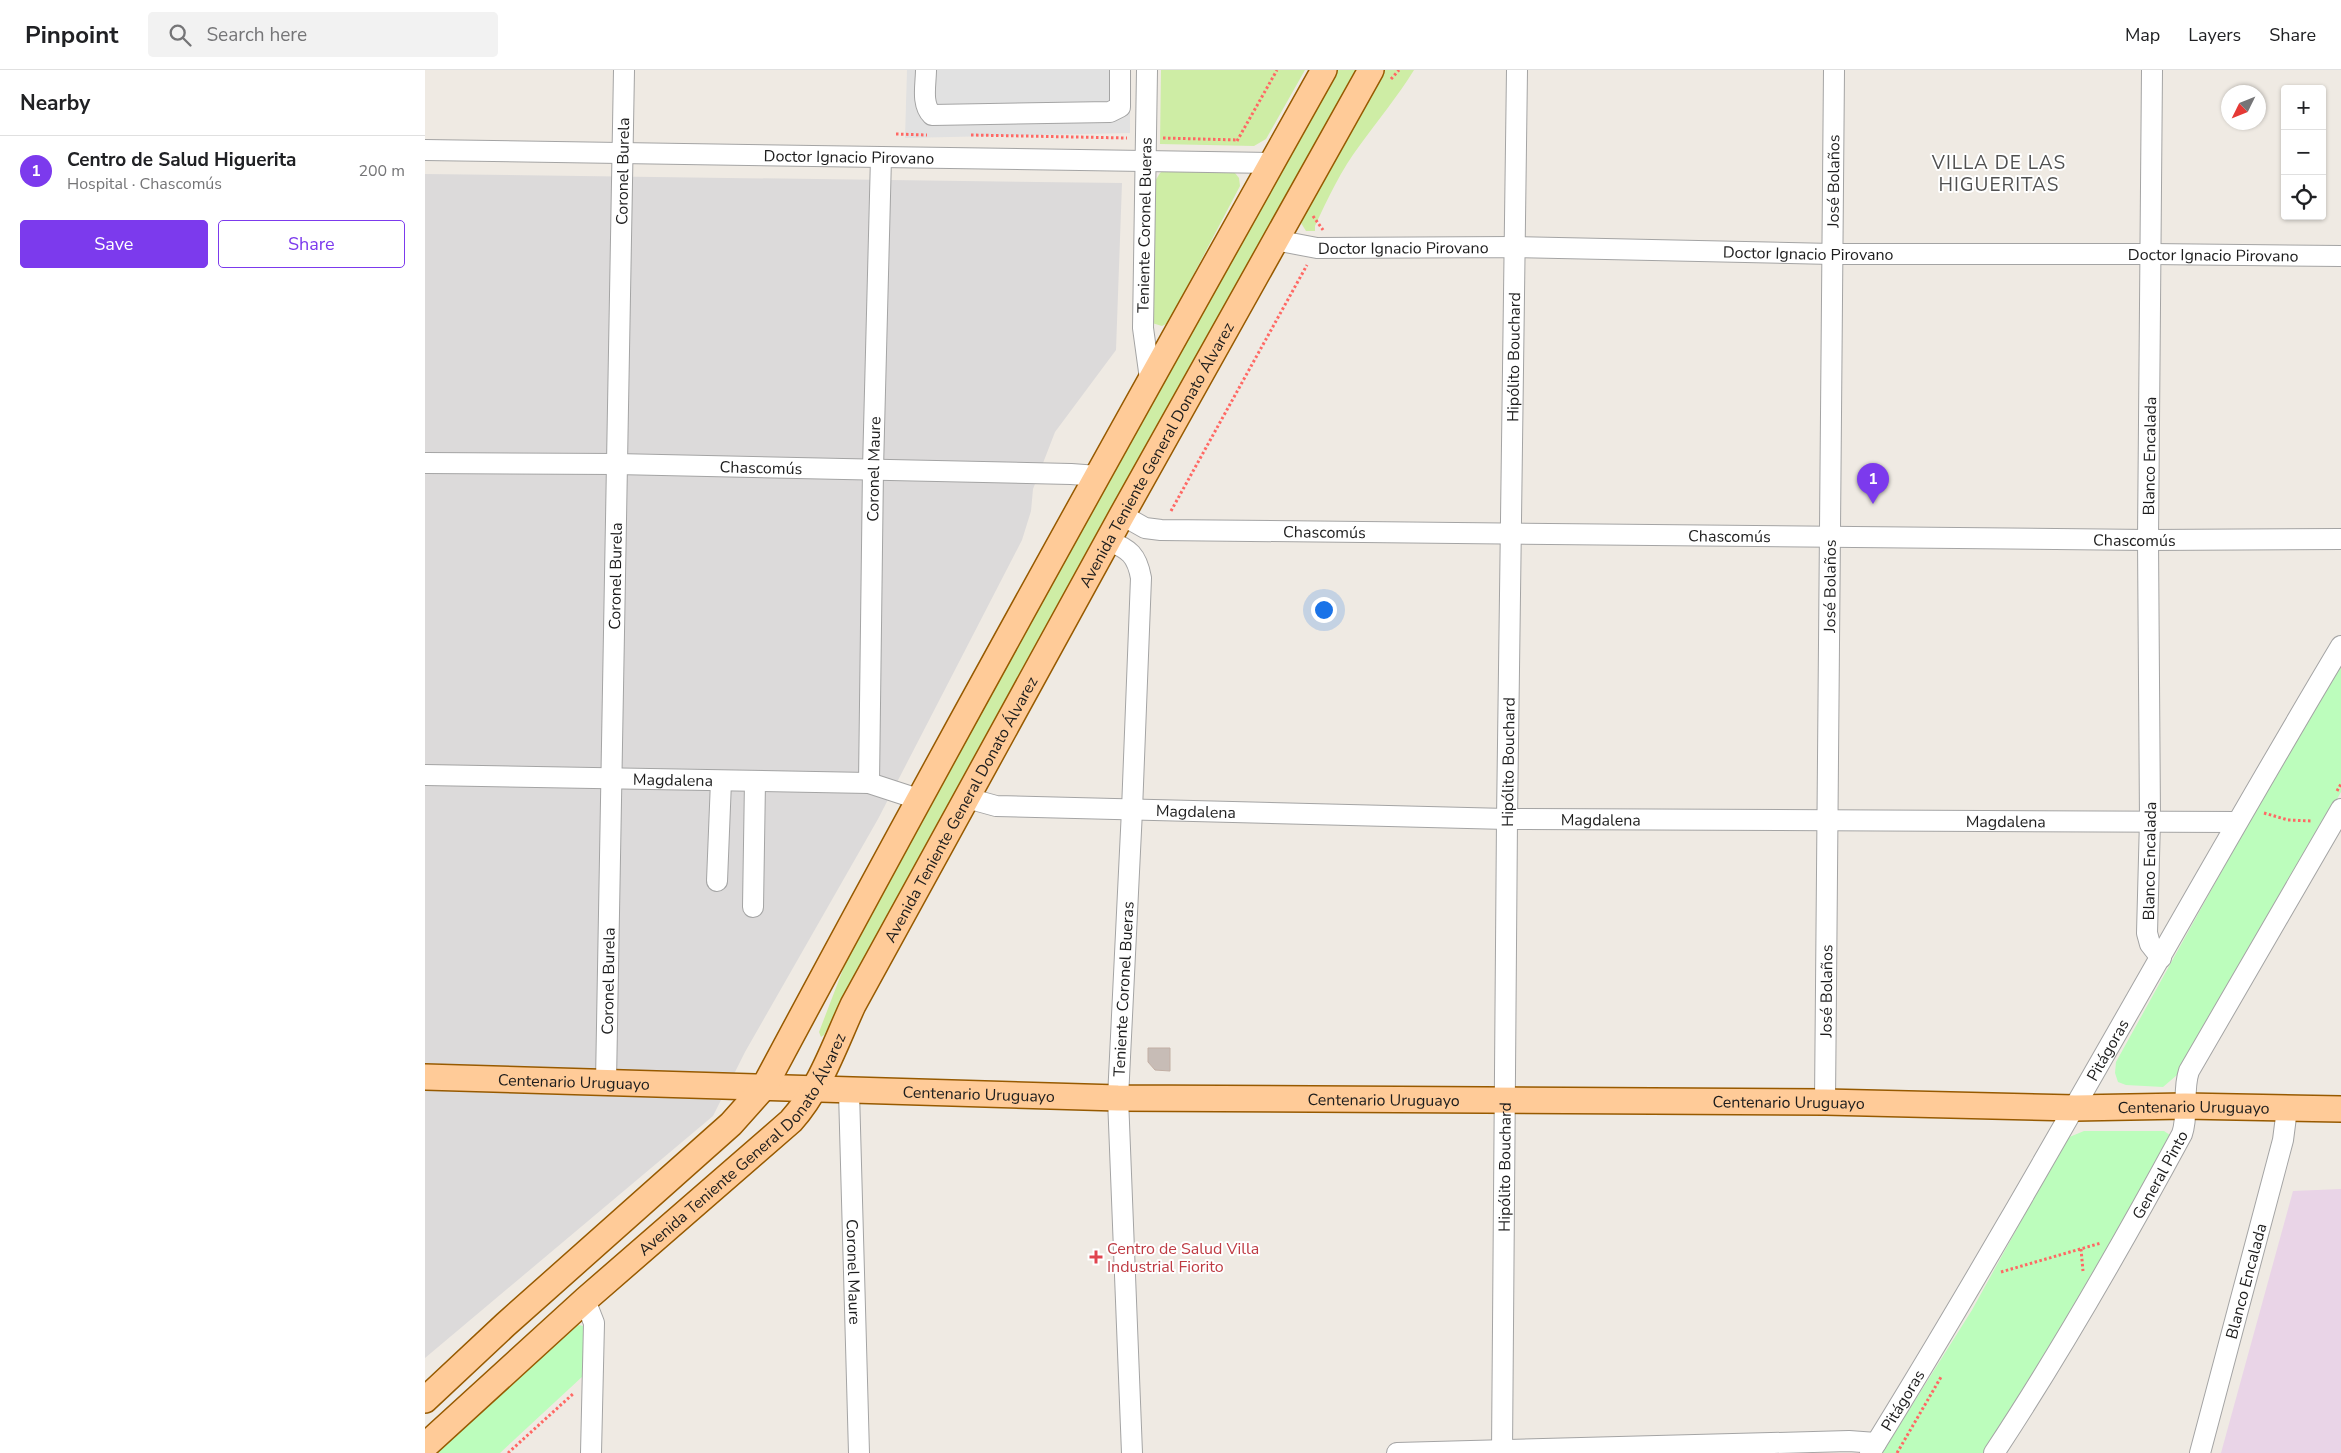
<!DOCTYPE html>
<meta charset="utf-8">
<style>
:root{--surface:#fff;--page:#f2f2f2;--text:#202124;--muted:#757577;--line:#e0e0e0;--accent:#7c3aed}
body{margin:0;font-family:"Nunito Sans",sans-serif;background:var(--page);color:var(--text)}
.controls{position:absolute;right:15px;top:15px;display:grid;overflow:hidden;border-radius:5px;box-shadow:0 1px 4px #0004}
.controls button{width:45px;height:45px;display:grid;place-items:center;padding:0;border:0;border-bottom:1px solid var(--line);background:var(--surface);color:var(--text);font:25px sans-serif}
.compass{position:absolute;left:1796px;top:15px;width:45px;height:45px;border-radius:50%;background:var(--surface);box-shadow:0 1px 4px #0004;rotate:227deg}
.you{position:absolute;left:898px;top:539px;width:18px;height:18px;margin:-12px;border:4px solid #fff;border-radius:50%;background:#1a73e8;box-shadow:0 0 0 8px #1a73e833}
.badge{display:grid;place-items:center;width:32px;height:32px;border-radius:50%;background:var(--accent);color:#fff;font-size:16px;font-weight:700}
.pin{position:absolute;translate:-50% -41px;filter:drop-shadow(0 1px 2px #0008)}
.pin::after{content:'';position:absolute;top:26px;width:18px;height:15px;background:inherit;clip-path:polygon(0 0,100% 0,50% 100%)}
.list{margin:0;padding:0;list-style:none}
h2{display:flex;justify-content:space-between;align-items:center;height:65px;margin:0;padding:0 20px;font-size:21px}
h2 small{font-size:16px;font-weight:400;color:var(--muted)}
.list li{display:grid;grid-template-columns:32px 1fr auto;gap:15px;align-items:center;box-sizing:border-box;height:70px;padding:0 20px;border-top:1px solid var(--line)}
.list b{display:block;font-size:19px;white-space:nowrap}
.list p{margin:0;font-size:16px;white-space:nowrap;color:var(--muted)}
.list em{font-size:16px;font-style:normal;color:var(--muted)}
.actions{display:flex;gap:10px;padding:15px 20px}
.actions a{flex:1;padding:11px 0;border:1px solid var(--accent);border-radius:5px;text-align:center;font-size:18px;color:var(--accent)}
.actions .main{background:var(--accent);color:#fff}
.icon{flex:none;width:28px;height:28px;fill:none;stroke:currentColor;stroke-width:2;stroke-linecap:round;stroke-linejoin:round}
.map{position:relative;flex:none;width:1916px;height:1383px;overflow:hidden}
header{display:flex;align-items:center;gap:30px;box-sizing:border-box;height:70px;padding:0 25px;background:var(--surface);border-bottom:1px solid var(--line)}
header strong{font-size:24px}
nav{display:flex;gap:28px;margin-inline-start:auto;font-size:18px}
.search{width:350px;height:45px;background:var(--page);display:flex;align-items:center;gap:12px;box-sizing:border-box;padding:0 18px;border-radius:5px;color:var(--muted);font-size:19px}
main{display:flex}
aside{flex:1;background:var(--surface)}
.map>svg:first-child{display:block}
</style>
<header>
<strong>Pinpoint</strong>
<div class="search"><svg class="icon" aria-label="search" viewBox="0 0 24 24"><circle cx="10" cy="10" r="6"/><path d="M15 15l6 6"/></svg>Search here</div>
<nav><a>Map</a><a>Layers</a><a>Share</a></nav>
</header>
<main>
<aside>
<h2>Nearby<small></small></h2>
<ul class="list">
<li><span class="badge">1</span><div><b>Centro de Salud Higuerita</b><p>Hospital · Chascomús</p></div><em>200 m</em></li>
</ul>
<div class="actions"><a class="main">Save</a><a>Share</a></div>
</aside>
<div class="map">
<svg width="1916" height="1383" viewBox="0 0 1916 1383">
<rect width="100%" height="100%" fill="#efeae3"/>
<!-- residential -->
<path fill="#dcdada" d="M0,104l697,9 -6,167 -61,82 -22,57 -2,22 -9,29 -144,279 -133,233 -32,64 -288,242z"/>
<!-- industrial -->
<path fill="#e9d4e7" d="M1916,1119v264h-120l72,-262z"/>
<!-- grass -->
<path fill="#ceeda5" d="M736,0h144l-39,69 -12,7 -94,-2z
M911,0h23l-535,965 -3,2 -2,-5 38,-99z
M960,0h29c-16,26 -36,50 -54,75 -19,25 -32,53 -45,81v5h-9l-5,-8 1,-7z
M743,97l67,6 4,5 1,8 -72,137 -6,3 -10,-3 2,-140 6,-10z"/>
<!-- park -->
<path fill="#bcfdbc" d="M1916,596v126l-164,283 -14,12 -37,-2 -8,-3 -3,-9 1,-11 144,-260z
M1659,1061h80l6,4 -2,7c-59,105 -116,211 -184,311h-102l90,-143 95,-172z
M153,1255l6,1 4,7 -5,43 -83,77h-64z"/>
<!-- parking -->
<path fill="#e1e1e1" d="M482,0h223v63l-225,5z"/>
<!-- building -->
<path fill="#c7bcb6" stroke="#c2afa4" d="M723,978h22v23l-15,-1 -7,-8z"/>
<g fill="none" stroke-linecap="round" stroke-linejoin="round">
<defs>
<g id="minor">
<path d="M501,0c0,14 -5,34 6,45l178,-3 10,-5v-37"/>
<path d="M722,0l-4,258 7,51"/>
<path d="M1727,0l-4,470 2,280 -3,113 3,11 11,14"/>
<path id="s1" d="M0,80l847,13"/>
<path id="s2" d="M850,170l42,8 197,-1 318,7h319l190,2"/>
<path id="s3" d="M0,393l191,1 455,10 27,2"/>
<path id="s4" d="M697,445l23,13 16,2 987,10 193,-1"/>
<path d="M684,471c20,8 28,14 32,37l-9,232 -14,288 14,355"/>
<path id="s5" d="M0,705l444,8 49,16"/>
<path id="s6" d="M444,713l4,-314 8,-312"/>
<path id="s7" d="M542,728l29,8 511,13 729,3"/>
<path d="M292,811l4,-100"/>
<path d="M328,837l2,-126"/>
<path id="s8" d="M181,1012l18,-1012"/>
<path id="s9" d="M424,1022l10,361"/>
<path id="s10" d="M1400,1032l9,-1032"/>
<path d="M160,1230l9,23 -3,130"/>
<path d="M972,1383l452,-12 27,2"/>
<path id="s11" d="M1077,1383l5,-634 10,-749"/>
<path id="s12" d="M1445,1383c164,-265 311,-540 471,-807"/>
<path id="s13" d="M1569,1383c68,-103 129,-210 188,-319 7,-20 0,-43 7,-63l152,-262"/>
<path id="s14" d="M1775,1383l83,-313 4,-31"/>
</g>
<g id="major">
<path id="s15" d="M0,1007l693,21 707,4 250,6 110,-2 156,3"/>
<path d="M0,1330l80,-75 226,-201 33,-37c182,-341 371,-680 560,-1017"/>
<path id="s16" d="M0,1376l160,-146 206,-179c29,-32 44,-77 62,-116l269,-490 249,-445"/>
</g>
</defs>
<!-- minor casing -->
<use href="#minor" stroke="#a4a4a4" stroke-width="22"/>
<!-- major casing -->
<use href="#major" stroke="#975a00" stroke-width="28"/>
<!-- path -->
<path stroke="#ff6864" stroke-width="3" stroke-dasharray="2.5 2.5" stroke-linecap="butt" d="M966,9l8,-9
M471,64l31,1
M546,65l156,3
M738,68l75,2
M812,71l40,-71
M888,146l10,14
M746,441l136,-246
M1912,721l4,-7
M1839,743l24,7 24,1
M1656,1179l2,22
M1576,1202l100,-29
M83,1383l66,-60
M1472,1383l44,-76"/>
<!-- minor -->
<use href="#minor" stroke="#fff" stroke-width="20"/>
<!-- major -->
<use href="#major" stroke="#ffcb98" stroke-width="25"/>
</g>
<!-- markers -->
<path fill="#e0444e" stroke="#fff" stroke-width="2" d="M668.5 1179.5h5v5h5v5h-5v5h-5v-5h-5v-5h5z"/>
<g text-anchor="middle" stroke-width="4" stroke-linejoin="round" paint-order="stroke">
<!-- street labels -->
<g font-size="16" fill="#1d1d1d" stroke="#fff">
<text dy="6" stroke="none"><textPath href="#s1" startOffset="424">Doctor Ignacio Pirovano</textPath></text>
<text dy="6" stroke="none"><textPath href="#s8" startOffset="911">Coronel Burela</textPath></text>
<text dy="6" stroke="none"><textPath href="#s10" startOffset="921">José Bolaños</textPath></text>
<text transform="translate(719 155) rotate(-89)" y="6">Teniente Coronel Bueras</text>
<text dy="6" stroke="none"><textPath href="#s2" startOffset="129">Doctor Ignacio Pirovano</textPath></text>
<text dy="6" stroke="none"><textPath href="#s2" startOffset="534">Doctor Ignacio Pirovano</textPath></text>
<text dy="6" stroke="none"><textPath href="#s2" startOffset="939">Doctor Ignacio Pirovano</textPath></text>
<text dy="6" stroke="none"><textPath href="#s11" startOffset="1096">Hipólito Bouchard</textPath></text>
<text dy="6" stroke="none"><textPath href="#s16" startOffset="1250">Avenida Teniente General Donato Álvarez</textPath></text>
<text transform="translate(1724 386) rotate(-89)" y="6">Blanco Encalada</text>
<text dy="6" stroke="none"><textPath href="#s3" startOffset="336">Chascomús</textPath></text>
<text dy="6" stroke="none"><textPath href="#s6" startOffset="314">Coronel Maure</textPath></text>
<text dy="6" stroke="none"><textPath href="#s4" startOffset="206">Chascomús</textPath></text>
<text dy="6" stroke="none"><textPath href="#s4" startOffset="611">Chascomús</textPath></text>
<text dy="6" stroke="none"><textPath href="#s4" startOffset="1016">Chascomús</textPath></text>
<text dy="6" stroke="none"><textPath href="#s8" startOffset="506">Coronel Burela</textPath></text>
<text dy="6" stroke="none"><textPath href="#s10" startOffset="516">José Bolaños</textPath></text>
<text dy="6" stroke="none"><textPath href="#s11" startOffset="691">Hipólito Bouchard</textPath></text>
<text dy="6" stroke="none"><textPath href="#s5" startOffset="248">Magdalena</textPath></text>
<text dy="6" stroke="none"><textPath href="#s16" startOffset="845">Avenida Teniente General Donato Álvarez</textPath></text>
<text dy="6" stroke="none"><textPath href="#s7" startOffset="230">Magdalena</textPath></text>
<text dy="6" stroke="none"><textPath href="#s7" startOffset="635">Magdalena</textPath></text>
<text dy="6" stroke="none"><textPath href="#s7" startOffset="1040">Magdalena</textPath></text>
<text transform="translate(1724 791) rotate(-89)" y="6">Blanco Encalada</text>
<text dy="6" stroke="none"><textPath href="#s8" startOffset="101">Coronel Burela</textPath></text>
<text transform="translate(698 919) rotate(-87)" y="6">Teniente Coronel Bueras</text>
<text dy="6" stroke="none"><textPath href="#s10" startOffset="111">José Bolaños</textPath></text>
<text dy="6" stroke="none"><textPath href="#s12" startOffset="468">Pitágoras</textPath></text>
<text dy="6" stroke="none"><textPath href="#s15" startOffset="149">Centenario Uruguayo</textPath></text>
<text dy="6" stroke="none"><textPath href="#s15" startOffset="554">Centenario Uruguayo</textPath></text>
<text dy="6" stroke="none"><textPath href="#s15" startOffset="959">Centenario Uruguayo</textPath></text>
<text dy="6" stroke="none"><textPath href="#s15" startOffset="1364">Centenario Uruguayo</textPath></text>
<text dy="6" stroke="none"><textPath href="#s15" startOffset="1769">Centenario Uruguayo</textPath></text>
<text dy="6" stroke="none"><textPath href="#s16" startOffset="440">Avenida Teniente General Donato Álvarez</textPath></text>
<text dy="6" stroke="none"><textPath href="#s11" startOffset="286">Hipólito Bouchard</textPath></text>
<text dy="6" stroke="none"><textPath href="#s13" startOffset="324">General Pinto</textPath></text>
<text dy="6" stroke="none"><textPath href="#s9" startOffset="180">Coronel Maure</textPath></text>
<text dy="6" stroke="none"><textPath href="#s14" startOffset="178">Blanco Encalada</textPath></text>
<text dy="6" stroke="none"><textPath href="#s12" startOffset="62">Pitágoras</textPath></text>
</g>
<!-- health labels -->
<g font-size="16" fill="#be3a42" stroke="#fff" text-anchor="start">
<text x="682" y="1184">Centro de Salud Villa<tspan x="682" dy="18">Industrial Fiorito</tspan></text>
</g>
<!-- quarter labels -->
<g font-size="19" letter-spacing="1" fill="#505050" stroke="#fff">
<text x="1574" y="99">VILLA DE LAS<tspan x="1574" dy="22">HIGUERITAS</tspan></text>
</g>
</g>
</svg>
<div class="controls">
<button>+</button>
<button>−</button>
<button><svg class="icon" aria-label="locate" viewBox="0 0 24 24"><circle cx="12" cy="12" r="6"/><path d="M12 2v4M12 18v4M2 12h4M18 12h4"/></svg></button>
</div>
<svg class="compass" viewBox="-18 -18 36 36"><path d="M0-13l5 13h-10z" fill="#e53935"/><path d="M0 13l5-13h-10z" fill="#757577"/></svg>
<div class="you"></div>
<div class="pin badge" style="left:1448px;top:434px">1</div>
</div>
</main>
